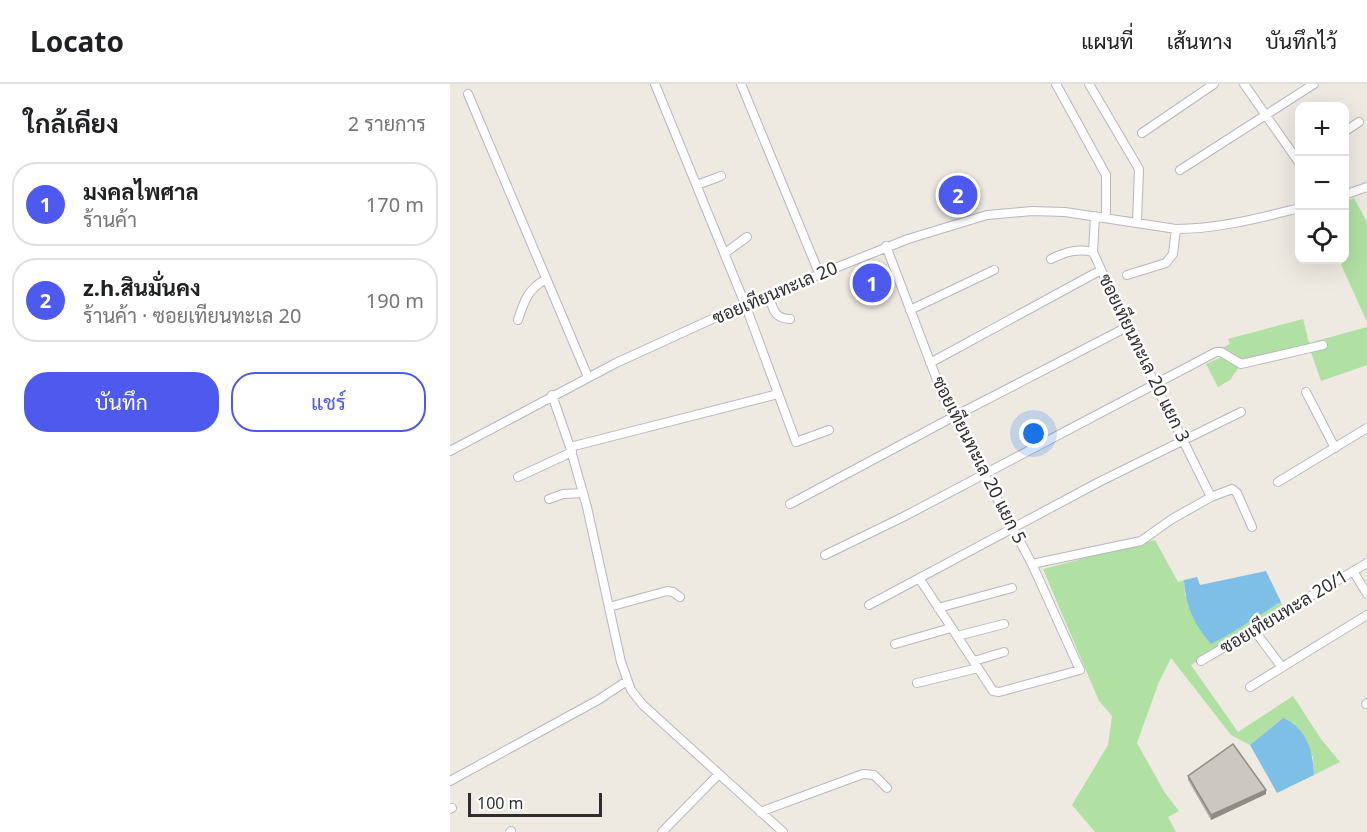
<!DOCTYPE html>
<html lang="th">
<meta charset="utf-8">
<style>
:root{--surface:#fff;--page:#f2f2f2;--text:#202124;--muted:#757577;--line:#e0e0e0;--accent:#4e5aee}
body{margin:0;font-family:"Noto Sans",Sarabun,sans-serif;background:var(--page);color:var(--text)}
.controls{position:absolute;right:18px;top:18px;display:grid;overflow:hidden;border-radius:12px;box-shadow:0 6px 24px #0002}
.controls button{width:54px;height:54px;display:grid;place-items:center;padding:0;border:0;border-bottom:2px solid var(--line);background:var(--surface);color:var(--text);font:30px sans-serif}
.scale{position:absolute;left:18px;bottom:15px;width:134px;box-sizing:border-box;padding-left:6px;border:3px solid #2e2e2e;border-top:0;font-size:16px;line-height:21px;white-space:nowrap;color:#2e2e2e;-webkit-text-stroke:4px #fff;paint-order:stroke}
.you{position:absolute;left:584px;top:350px;width:21px;height:21px;margin:-15px;border:4px solid #fff;border-radius:50%;background:#1a73e8;box-shadow:0 0 0 9px #1a73e833}
.badge{display:grid;place-items:center;width:39px;height:39px;border-radius:50%;background:var(--accent);color:#fff;font-size:20px;font-weight:700}
.pin{position:absolute;translate:-50% -50%;border:3px solid #fff;box-shadow:0 2px 6px #0006}
.list{margin:0;padding:0;list-style:none}
h2{display:flex;justify-content:space-between;align-items:center;height:78px;margin:0;padding:0 24px;font-size:26px}
h2 small{font-size:20px;font-weight:400;color:var(--muted)}
.list li{display:grid;grid-template-columns:39px 1fr auto;gap:18px;align-items:center;box-sizing:border-box;height:84px;margin:0 12px 12px;padding:0 12px;border:2px solid var(--line);border-radius:24px}
.list b{display:block;font-size:22px;white-space:nowrap}
.list p{margin:0;font-size:20px;white-space:nowrap;color:var(--muted)}
.list em{font-size:20px;font-style:normal;color:var(--muted)}
.actions{display:flex;gap:12px;padding:18px 24px}
.actions a{flex:1;padding:14px 0;border:2px solid var(--accent);border-radius:24px;text-align:center;font-size:21px;color:var(--accent)}
.actions .main{background:var(--accent);color:#fff}
.icon{flex:none;width:33px;height:33px;fill:none;stroke:currentColor;stroke-width:2;stroke-linecap:round;stroke-linejoin:round}
.map{position:relative;flex:none;width:917px;height:748px;overflow:hidden}
header{display:flex;align-items:center;gap:36px;box-sizing:border-box;height:84px;padding:0 30px;background:var(--surface);border-bottom:2px solid var(--line)}
header strong{font-size:28px}
nav{display:flex;gap:33px;margin-inline-start:auto;font-size:21px}
main{display:flex}
aside{flex:1;background:var(--surface)}
.map>svg:first-child{display:block}
</style>
<header>
<strong>Locato</strong>
<nav><a>แผนที่</a><a>เส้นทาง</a><a>บันทึกไว้</a></nav>
</header>
<main>
<aside>
<h2>ใกล้เคียง<small>2 รายการ</small></h2>
<ul class="list">
<li><span class="badge">1</span><div><b>มงคลไพศาล</b><p>ร้านค้า</p></div><em>170 m</em></li>
<li><span class="badge">2</span><div><b>z.h.สินมั่นคง</b><p>ร้านค้า · ซอยเทียนทะเล 20</p></div><em>190 m</em></li>
</ul>
<div class="actions"><a class="main">บันทึก</a><a>แชร์</a></div>
</aside>
<div class="map">
<svg width="917" height="748" viewBox="0 0 917 748">
<rect width="100%" height="100%" fill="#eeeae2"/>
<!-- green -->
<path fill="#b1e0a3" d="M904,114l13,24v100l-28,-62h5l1,-59z
M853,235l6,24 58,-16v38l-46,16 -13,-37 -66,19 -12,17 -12,7 -12,-23 18,-8 -4,-7 10,-5 -2,-5z
M705,456l23,42 6,-2 1,16 74,19 22,-13 3,6 -93,57 47,67 55,-36 28,43 19,23 -26,13 -1,-18 -30,-39 -33,27 -19,-10 -60,-77 -12,24 -22,61 28,50 14,18 -11,6 8,15h-81l-23,-27 36,-60 4,-29 -13,-15 -56,-132z"/>
<!-- water -->
<path fill="#7dbfe7" d="M816,487l15,31c-24,14 -46,30 -70,42 -17,-20 -25,-37 -27,-64l13,-3 3,8z
M833,634c24,11 30,32 31,57l-37,18 -27,-48z"/>
<g fill="none" stroke-linecap="round" stroke-linejoin="round">
<defs>
<path id="minor" d="M205,0l90,220 51,138 33,-12
M291,0l78,189
M606,0l50,91v42
M639,0l50,85 -2,53
M794,0l56,80
M18,10l120,283
M894,48l15,-10
M692,49l72,-49
M730,86l134,-86
M247,101l24,-9
M894,111l23,-8
M645,132l-2,36 34,75 84,170
M436,162l59,155 87,163 48,106 -81,22 -6,-1 -74,-113
M275,169l22,-16
M601,175c14,-7 27,-11 42,-7
M677,191l39,-12 7,-9 3,-25
M318,211c6,14 5,23 22,24
M460,226l84,-40
M68,236c6,-19 10,-31 28,-41
M480,279l171,-93
M856,308l29,56
M102,311l18,52 17,60 34,155 10,28 12,15 140,127
M120,363l208,-53
M0,367l166,-88 129,-59 163,-65 79,-24 45,-4 33,1 111,17c42,0 83,-11 124,-21
M68,393l54,-25
M828,398l89,-54
M99,415l14,-5 20,-1
M340,420l163,-87 174,-90
M375,471l78,-38 313,-165h5l20,12 82,-19
M582,480l109,-23 31,-22 39,-22 21,-8 5,4 15,34
M903,487l14,23
M419,521l230,-123 142,-70
M159,523l58,-16 6,1 7,5
M488,524l74,-20
M804,546l27,36
M507,552l47,-12
M445,560l56,-16
M524,577l30,-9
M751,577l166,-98
M467,599l61,-15
M800,603l117,-72
M916,620l1,-1
M0,697l148,-81 29,-19
M0,725l2,-1
M310,728l103,-38 11,1 13,13
M60,748l1,-1
M212,748l56,-57"/>
</defs>
<!-- minor casing -->
<use href="#minor" stroke="#b5b6c0" stroke-width="10"/>
<!-- minor -->
<use href="#minor" stroke="#fff" stroke-width="8"/>
</g>
<!-- wall -->
<path fill="#aeaca5" d="M738,692l78,18 -55,26 -23,-40z"/>
<!-- shaded-wall -->
<path fill="#8d8c86" d="M816,706v4l-55,26v-5z"/>
<!-- building -->
<path fill="#cac8c0" stroke="#8d8c86" stroke-width="1.5" d="M783,660l33,46 -55,25 -23,-39z"/>
<g text-anchor="middle" stroke-width="5" stroke-linejoin="round" paint-order="stroke">
<!-- street labels -->
<g font-size="18" fill="#2e2e2e" stroke="#fff">
<text transform="translate(325 209) rotate(-23)" y="6">ซอยเทียนทะเล 20</text>
<text transform="translate(694 274) rotate(64)" y="6">ซอยเทียนทะเล 20 แยก 3</text>
<text transform="translate(529 376) rotate(63)" y="6">ซอยเทียนทะเล 20 แยก 5</text>
<text transform="translate(834 528) rotate(-31)" y="6">ซอยเทียนทะล 20/1</text>
</g>
</g>
</svg>
<div class="controls">
<button>+</button>
<button>−</button>
<button><svg class="icon" aria-label="locate" viewBox="0 0 24 24"><circle cx="12" cy="12" r="6"/><path d="M12 2v4M12 18v4M2 12h4M18 12h4"/></svg></button>
</div>
<div class="scale">100 m</div>
<div class="you"></div>
<div class="pin badge" style="left:422px;top:199px">1</div>
<div class="pin badge" style="left:508px;top:111px">2</div>
</div>
</main>
